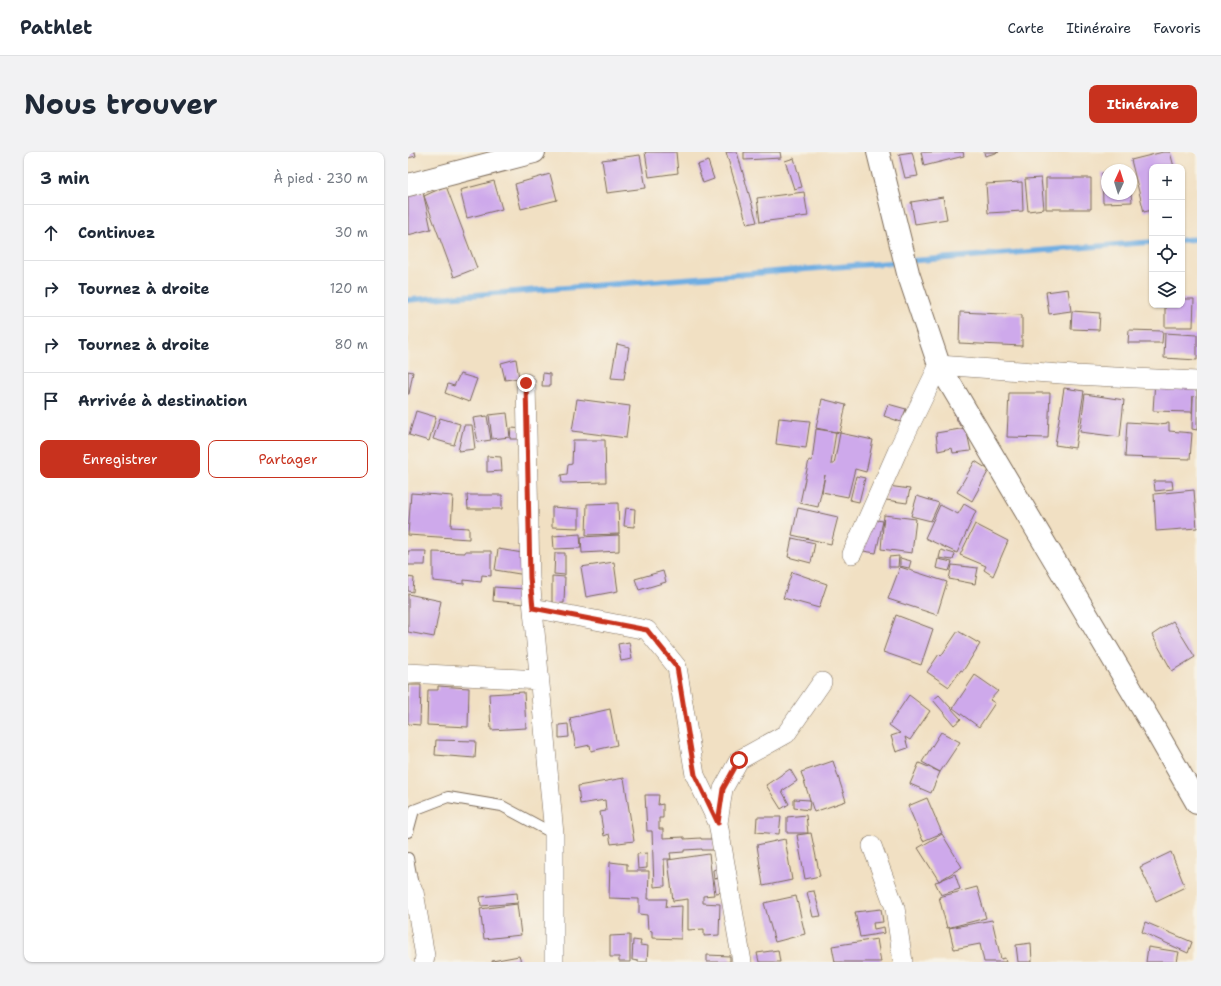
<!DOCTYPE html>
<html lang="fr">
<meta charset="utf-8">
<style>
:root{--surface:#fff;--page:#f2f2f3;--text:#1f2937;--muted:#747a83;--line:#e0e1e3;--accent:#c8321e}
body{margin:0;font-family:"Shantell Sans",sans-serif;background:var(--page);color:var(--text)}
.controls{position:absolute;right:12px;top:12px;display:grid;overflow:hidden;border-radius:8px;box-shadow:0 1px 3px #0004}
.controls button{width:36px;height:36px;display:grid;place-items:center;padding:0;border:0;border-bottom:1px solid var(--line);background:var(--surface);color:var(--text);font:20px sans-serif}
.compass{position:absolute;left:693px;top:12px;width:36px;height:36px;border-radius:50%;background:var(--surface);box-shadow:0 1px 3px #0004;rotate:4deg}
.stop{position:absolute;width:12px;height:12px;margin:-9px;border:3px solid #c8321e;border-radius:50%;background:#fff}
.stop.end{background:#c8321e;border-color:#fff;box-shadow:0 1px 4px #0008}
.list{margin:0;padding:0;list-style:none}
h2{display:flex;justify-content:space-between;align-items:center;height:52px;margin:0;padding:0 16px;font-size:17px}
h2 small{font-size:13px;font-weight:400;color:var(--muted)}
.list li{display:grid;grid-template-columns:26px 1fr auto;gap:12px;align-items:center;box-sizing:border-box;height:56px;padding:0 16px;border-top:1px solid var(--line)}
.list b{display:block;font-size:15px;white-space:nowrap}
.list em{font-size:13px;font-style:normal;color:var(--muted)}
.actions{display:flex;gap:8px;padding:12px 16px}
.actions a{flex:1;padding:9px 0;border:1px solid var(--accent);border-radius:8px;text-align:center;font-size:14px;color:var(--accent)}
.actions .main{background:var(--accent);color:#fff}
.icon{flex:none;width:22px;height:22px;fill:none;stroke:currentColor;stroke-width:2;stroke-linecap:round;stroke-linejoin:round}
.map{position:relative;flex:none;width:789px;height:810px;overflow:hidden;border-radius:8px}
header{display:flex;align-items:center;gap:24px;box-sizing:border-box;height:56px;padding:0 20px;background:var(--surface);border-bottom:1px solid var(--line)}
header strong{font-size:19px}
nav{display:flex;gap:22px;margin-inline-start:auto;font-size:14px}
.intro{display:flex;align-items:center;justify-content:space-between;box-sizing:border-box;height:96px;padding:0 24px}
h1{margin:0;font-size:28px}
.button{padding:10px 18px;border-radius:8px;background:var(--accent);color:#fff;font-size:14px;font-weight:700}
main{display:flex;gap:24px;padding:0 24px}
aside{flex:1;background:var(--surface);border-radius:8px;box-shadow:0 1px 3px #0004}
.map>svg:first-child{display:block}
</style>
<header>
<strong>Pathlet</strong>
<nav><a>Carte</a><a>Itinéraire</a><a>Favoris</a></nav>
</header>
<div class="intro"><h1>Nous trouver</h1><a class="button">Itinéraire</a></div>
<main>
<aside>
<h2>3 min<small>À pied · 230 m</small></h2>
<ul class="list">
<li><svg class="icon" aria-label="ahead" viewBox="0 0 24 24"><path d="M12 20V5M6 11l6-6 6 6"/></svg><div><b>Continuez</b></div><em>30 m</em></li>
<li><svg class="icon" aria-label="right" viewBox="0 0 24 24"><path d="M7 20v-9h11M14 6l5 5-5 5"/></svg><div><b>Tournez à droite</b></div><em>120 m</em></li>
<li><svg class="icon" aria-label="right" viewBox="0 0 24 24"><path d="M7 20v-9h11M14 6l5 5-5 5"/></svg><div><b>Tournez à droite</b></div><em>80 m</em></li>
<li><svg class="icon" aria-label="arrive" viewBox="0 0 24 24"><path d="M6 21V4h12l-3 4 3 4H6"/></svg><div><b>Arrivée à destination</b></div></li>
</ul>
<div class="actions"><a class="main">Enregistrer</a><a>Partager</a></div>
</aside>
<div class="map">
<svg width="789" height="810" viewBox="0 0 789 810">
<rect width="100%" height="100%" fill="#f7f3e8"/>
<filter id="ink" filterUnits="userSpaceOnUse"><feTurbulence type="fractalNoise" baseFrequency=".025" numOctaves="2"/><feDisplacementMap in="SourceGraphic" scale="8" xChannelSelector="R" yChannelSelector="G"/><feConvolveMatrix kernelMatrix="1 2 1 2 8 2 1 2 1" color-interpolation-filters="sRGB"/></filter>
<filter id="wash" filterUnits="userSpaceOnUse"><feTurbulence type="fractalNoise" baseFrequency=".012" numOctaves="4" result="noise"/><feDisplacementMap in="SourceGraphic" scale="16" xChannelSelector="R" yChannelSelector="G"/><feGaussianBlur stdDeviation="0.9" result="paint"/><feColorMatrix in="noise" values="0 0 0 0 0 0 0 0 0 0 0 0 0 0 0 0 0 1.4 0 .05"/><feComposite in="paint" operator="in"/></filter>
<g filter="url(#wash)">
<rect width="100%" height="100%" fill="#f1e0c3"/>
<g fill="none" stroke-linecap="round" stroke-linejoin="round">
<!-- stream -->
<path stroke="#70aee2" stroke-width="5.5" d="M774,88l15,-1
M501,109l243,-19
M0,148l492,-38"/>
</g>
<g id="blocks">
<!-- building -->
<path fill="#cea9eb" d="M0,0h7l1,4 -8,2z
M237,0h31l2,21 -29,4z
M318,0h11l20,70 -10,2z
M336,0h36l1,6 -37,2z
M504,0l6,24 -13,2 -6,-24z
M513,0h42l1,4 -40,10z
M576,0h15l-14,4z
M755,0h7l4,15h-22v43l-8,2 -13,-52z
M232,3l6,33 -39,5 -5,-33z
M386,6l8,29 -8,2 -9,-28z
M300,9l6,18 -11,4 -6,-18z
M694,21h5v21h24l1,8 -29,1z
M142,22l7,26 -36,9 -6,-25z
M633,26l3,31 -16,2 -3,-32z
M638,26h45v31h-45z
M86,29l8,28 -35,9 -7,-28z
M614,30l1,29 -35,2 -2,-29z
M38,34l31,82 -23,9 -30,-81z
M15,40l8,37 -23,6v-40z
M396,40l4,24 -48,6 -3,-24z
M535,45l4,22 -32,5 -4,-22z
M660,137l3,22 -22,3 -3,-22z
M774,147h12l-1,28h-28v-22h17z
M664,159l28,2 -1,17 -28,-1z
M552,160l62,3v31l-63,-3z
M721,178l34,1 -1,12h-34z
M757,181l32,2v25l-33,-2z
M209,192l12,3 -5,32 -13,-1z
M108,207l3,19 -14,2 -4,-17z
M0,219l5,1 -4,22h-1z
M135,221l7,1v12h-8z
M52,222l17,5 -8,23 -24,-9 3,-9 6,2z
M747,228l42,5v45l-5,-1 1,-33 -1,16 -39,-1z
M656,236l20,3 -9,57 -20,-3z
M601,241h41l-2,45 -41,-1z
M677,242l39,6 -4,37 -40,-5z
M169,247l53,7 -4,32 -54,-7z
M414,247l24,6 -6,28 33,7 -7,32 -11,-3 -7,28 -26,-5 3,-17 -7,32 -18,-4 9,-43 3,1 4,-32 20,3 -5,32h3l6,-31 -24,-5z
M480,252l18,5 -5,13 -17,-6z
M556,258l5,12 -9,4 -6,-12z
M8,259l20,6 -7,24 -20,-6z
M99,261l3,24 -18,2 -3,-24z
M79,264l4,24 -13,2 -5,-24z
M32,266l20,6 -6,21 -21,-6z
M371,266l31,3 -4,27 -30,-4z
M719,270l31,2 11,-1v8l23,2 -2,26 -65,-2z
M56,273h8l3,24 -17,2z
M103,276l14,1 -1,10h-14z
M558,276l5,23 -18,2 -1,-5 -14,3 -2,-18z
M165,288h32l1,42 -44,1 -1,-8 6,-1 1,-9 4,-1z
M79,304l14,1 1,14 -15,1z
M567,309l14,9 -17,31 -15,-9z
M448,324l9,2 -6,24 -9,-2z
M746,329h18l1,8 -18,2z
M480,334l22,3 -3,14 -21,-3z
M786,338l3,38 -41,3 -2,-37z
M3,341l42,3 -2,31 18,1v11l-61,-4z
M59,343h35v14h-34z
M509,344l22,7 -8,18 -20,-5z
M210,351l1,31 -33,1 1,-31z
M556,352l12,7 -19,42 -32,-15 15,-33 18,9z
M144,355l27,2v19l-27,-1z
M218,356l9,1 -1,18 -10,-1z
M390,356l40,9 -7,27 -39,-9z
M476,363l32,4 -4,34 -31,-4z
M462,367l13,2 -7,32 -13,-2z
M567,372l33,17 -15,35 -9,-6 2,-4 -26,-11z
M172,382l1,14 -27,1 -1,-13z
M211,383v16l-37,2 -1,-16z
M384,386l23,5 -4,20 -23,-6z
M90,397l31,5 -3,21 -31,-5z
M533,398l14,4 -2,6 -14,-2z
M0,399h18l-1,14h-17z
M57,399h26v25l-9,-1 -1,7 -17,-2v4l-31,-3v-29l32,1z
M147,401h10v22l-11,-1z
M491,404l-1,11h-9v-10z
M492,406l11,3 -2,7 -9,-2z
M530,407l14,3 -3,9 -13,-3z
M206,410l4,29 -32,6 -5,-30z
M544,413l26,3 -3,16 -26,-5z
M492,415l47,15 -10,33 -49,-16z
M255,419l3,11 -27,8 -4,-11z
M384,420l35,12 -8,24 -36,-10z
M144,424l13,1 -1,26 -12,1z
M0,425l6,1 -1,14 -5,-1z
M86,435l31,2v15l-32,-3z
M0,442l33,7 -7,36 -26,-5z
M488,463l37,14 -12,36 -38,-13z
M765,469l22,36 -23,14 -20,-36z
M550,479l22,13 -17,27 -2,-1 -12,17 -22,-15 12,-18 2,2z
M221,490l3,17 -11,2 -3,-17z
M567,523l23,16 -8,9 5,3 -16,24 -26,-19z
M0,533h13l-1,40 -12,-1z
M30,534l31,2 -1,39 -41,-2 1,-35h10z
M116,540l2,36 -35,2 -2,-36z
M501,543l21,16 -20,29 -5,-3 3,11 -12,4 -5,-16 9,-3 -11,-8z
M531,543l22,24 -7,6 -21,-25z
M202,557l7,36 -26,6 -1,-6 -14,3 -6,-30z
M160,572l1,13 -10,1v-13z
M533,580l19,10 -20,30 -18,-10z
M28,588l40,1 -1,17 -40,-3z
M425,609l13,40 -32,11 -13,-40z
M511,611l21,9 -9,21 -21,-9z
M382,617l7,12 -15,10 7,13 -8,5 -15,-24z
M216,626l10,63 -23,3 -2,-10 -5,2 -4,-24 6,-1 -1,-11 -25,4 -2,-18z
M237,643h14l-1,10 5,-1v14h-4v11h4v9l21,-1v2l17,-1v1h13v11h-12v-1l-18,1v2l-14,1 1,6h-7l1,27 -11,1 -2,-56h-5z
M519,646l15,35 -19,8 -15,-35z
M386,647l16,1 -1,10 -15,-2z
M398,663l2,18h-21v-16z
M349,665h24l-2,17 -23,-2z
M403,681l9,43 -15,3 -8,-44z
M534,682l20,33 -23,14 16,-7 5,15 -19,6 -6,-13 4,-1 -21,-33z
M377,687l7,41 -29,6 -6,-41z
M763,700l14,35 -29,14 -16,-34z
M239,701v15l-9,1 -1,-15z
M301,702l5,41 -11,1v7l17,1 -1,31 -15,1v-7l-16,1v-31l-15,2 -5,-41z
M202,710l17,2v7h22l-1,28h19l-1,8 16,-1 -1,33 -29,-1v-7l-4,-1 -1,-15 -8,-1v-15l-30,-1z
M313,715l2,10 -9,2 -1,-9z
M315,726l1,14 -8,1 -2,-14z
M569,735l9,31 -39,10 -8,-31z
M406,739l7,25 -8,1 -6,-25z
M109,741l1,10 -37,3 -1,-9z
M388,744l9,38 -30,8 -11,-39z
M109,752l4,31 -37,4 -4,-30z
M473,757l2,13 -10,1 1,6 10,-2 1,6 -25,4 -5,-25z
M584,768l9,39 4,-1 1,4h-22l-4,-18 -26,5 -5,-21z
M737,770l47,20 -4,11 -46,-21z
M222,783v27h-11v-5h-9v-21z
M469,787l4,23h-46l-3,-16z
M225,788l8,1 -1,4 8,1 -1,16h-9v-1l-6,-1z
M623,791l1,19h-14l-2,-17z
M740,795l31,5 -2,10h-31z
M370,798l2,12h-21l-2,-9z
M299,803l23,1v6h-23z
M111,804l2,6h-29v-1z"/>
</g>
</g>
<g filter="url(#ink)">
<use href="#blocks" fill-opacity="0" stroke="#7b6a58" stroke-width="1"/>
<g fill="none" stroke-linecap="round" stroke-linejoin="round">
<defs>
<path id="service" d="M0,680l6,-22 34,-13 54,9 52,28
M0,706l5,28"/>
<path id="minor" d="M118,231l4,195 24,256v128
M444,402l45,-102 42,-87 135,10 123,6
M125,456l114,22 30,37 18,108 23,48 24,139
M0,521l132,7
M310,671l5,-34 16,-29 47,-26 36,-52
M464,694l23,62 8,54
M0,731l6,9 11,64 -1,6"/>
<path id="tertiary" d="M470,0l30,121 31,92 215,363 43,75
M0,33l126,-33"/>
</defs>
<!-- service casing -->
<use href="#service" stroke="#7b6a58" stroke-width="12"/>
<!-- minor casing -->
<use href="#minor" stroke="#7b6a58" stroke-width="20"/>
<!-- tertiary casing -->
<use href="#tertiary" stroke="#7b6a58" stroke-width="24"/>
<!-- service -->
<use href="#service" stroke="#fff" stroke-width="10"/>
<!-- minor -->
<use href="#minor" stroke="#fff" stroke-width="19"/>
<!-- tertiary -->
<use href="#tertiary" stroke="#fff" stroke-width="22"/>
</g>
</g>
<g fill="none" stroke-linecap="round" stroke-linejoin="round" filter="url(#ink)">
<!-- route -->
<path stroke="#c8321e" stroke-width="5" d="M118,231l4,195 3,30 114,22 30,37 18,108 23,48 5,-34 16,-29"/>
</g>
</svg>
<div class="controls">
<button>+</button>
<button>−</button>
<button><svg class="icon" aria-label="locate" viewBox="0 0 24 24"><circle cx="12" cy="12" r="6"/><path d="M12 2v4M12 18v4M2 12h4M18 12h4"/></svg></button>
<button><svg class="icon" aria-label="layers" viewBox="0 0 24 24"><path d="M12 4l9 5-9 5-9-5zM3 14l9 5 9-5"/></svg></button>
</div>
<svg class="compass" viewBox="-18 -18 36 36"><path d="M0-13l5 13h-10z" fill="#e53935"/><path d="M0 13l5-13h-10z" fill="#747a83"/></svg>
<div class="stop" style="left:331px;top:608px"></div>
<div class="stop end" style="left:118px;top:231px"></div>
</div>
</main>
